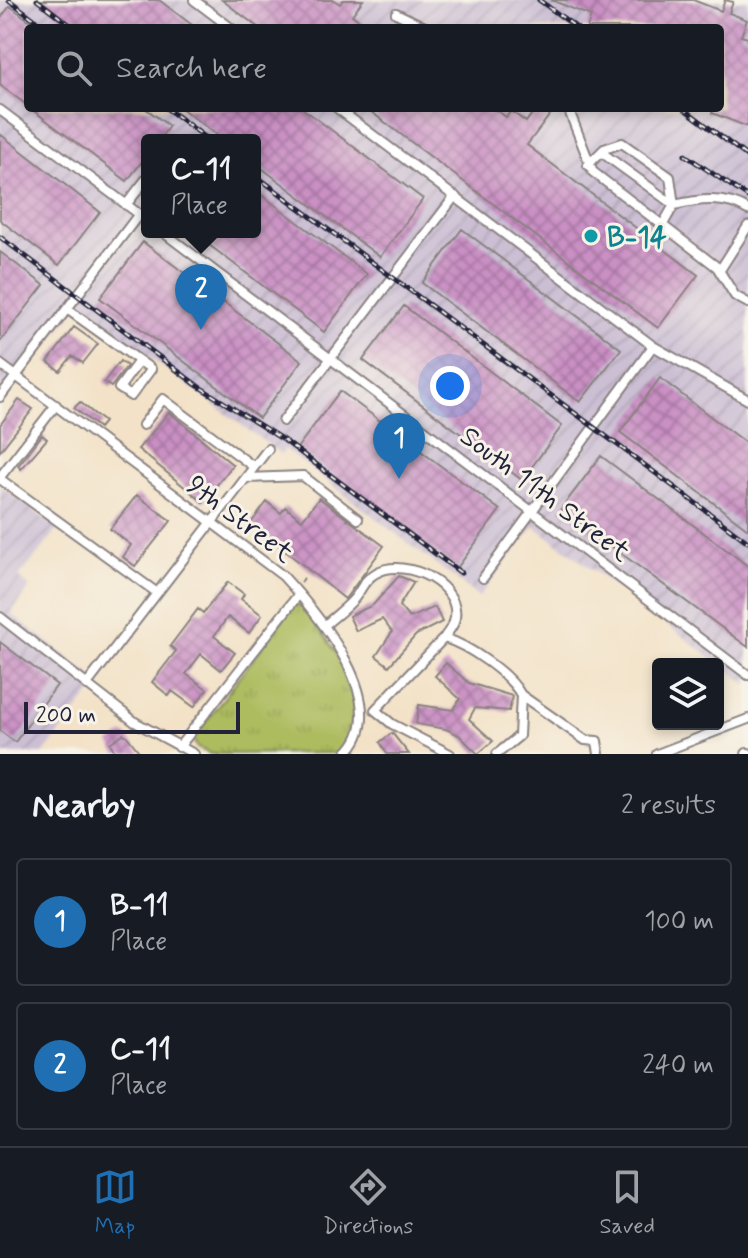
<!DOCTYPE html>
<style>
:root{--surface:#171b24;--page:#242831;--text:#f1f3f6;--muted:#9ea1a6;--line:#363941;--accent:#1f6fb2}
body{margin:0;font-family:Mynerve,sans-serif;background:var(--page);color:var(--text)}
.controls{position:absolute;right:24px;bottom:24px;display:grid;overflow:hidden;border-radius:8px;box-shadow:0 4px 12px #0003}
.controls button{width:72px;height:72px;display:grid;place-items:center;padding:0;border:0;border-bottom:2px solid var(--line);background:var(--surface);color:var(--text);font:40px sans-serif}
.scale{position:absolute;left:24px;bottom:20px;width:216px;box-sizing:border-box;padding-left:8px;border:4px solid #22223b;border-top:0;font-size:22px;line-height:28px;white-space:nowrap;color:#22223b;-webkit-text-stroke:6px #f7f3e8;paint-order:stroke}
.you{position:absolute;left:450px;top:386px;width:28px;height:28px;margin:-20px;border:6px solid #fff;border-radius:50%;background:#1a73e8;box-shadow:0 0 0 12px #1a73e833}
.badge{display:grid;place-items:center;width:52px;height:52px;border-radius:50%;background:var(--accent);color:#fff;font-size:26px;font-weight:700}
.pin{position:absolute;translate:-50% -66px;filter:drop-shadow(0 2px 4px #0008)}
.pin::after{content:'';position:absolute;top:42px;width:28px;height:24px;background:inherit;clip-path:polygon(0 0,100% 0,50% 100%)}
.popup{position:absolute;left:141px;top:134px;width:120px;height:104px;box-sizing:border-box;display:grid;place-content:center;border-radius:8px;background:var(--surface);filter:drop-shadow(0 2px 6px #0005);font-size:26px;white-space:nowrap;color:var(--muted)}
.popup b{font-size:30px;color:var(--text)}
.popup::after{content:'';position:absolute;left:50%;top:100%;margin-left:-16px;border:16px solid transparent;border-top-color:var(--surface)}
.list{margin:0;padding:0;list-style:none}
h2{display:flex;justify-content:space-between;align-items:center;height:104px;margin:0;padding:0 32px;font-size:34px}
h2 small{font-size:26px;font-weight:400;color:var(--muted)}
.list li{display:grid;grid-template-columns:52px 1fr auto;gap:24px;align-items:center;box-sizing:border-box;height:128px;margin:0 16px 16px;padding:0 16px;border:2px solid var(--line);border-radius:8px}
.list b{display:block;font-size:30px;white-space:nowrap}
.list p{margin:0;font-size:26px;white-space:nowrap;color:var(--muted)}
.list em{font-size:26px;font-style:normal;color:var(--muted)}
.icon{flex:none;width:44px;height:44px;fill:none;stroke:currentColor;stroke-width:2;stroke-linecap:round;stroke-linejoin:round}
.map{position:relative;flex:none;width:748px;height:754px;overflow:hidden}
.search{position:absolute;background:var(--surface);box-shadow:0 4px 12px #0003;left:24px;right:24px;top:24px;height:88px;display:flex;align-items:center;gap:20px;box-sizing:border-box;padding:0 28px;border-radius:8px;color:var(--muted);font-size:30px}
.sheet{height:392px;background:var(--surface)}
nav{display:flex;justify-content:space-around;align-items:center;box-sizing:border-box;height:112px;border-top:2px solid var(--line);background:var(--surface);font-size:22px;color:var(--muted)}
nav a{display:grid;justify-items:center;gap:4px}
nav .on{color:var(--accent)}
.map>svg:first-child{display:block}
</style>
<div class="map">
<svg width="748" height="754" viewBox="0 0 748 754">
<defs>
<pattern id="industrial-furrows" width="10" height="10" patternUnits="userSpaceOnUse" patternTransform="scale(2)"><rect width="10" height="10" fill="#ccbfd4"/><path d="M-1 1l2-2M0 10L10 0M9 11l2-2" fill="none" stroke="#afa4b7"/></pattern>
<pattern id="park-tufts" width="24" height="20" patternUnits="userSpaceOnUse" patternTransform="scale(2)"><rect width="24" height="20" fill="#adbc5e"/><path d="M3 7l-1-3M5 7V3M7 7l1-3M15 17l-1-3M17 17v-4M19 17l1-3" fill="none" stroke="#95a153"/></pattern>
<pattern id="building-cross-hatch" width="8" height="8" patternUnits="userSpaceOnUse" patternTransform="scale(2)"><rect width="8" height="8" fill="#ca90c4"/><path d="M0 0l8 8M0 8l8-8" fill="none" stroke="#a475a0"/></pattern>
</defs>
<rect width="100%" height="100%" fill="#f7f3e8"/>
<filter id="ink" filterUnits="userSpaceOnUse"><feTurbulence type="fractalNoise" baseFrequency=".0125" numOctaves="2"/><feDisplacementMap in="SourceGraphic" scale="16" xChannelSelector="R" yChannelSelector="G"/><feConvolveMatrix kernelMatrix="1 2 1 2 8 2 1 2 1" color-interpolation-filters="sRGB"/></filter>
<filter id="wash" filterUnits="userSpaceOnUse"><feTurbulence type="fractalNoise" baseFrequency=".006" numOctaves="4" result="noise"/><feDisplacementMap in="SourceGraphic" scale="32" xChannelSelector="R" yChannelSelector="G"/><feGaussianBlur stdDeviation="1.8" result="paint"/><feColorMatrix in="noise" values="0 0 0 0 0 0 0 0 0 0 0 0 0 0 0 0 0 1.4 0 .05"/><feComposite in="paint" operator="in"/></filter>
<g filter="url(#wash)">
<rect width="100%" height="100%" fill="#f3e2c7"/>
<!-- industrial -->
<path fill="url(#industrial-furrows)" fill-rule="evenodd" d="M0,0h748v685l-214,-159 -55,71 -194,-148 -4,5 -202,-149 -79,101zM28,28h692v80h-692zM147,140h108v92h-108z
M0,485l58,44 -39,48 11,10 -19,27 89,68 -57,72h-43z"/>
<!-- park -->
<path fill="url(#park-tufts)" stroke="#686f4c" stroke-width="2" d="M294,604l6,1c36,41 76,95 40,148l-129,1 -14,-6 -4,-9z"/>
<g id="blocks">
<!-- building -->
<path fill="url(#building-cross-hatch)" d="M40,0h119l37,28h-120z
M222,0h112l6,4 3,-4h20l-11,15 18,13h-111z
M551,0h142l28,11 4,-11 8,2 -4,11 18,7 -6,16 7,2v89l-36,-14 2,-5h6v-80h-133l4,-12z
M10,6l29,22h-11v78l-28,-21v-66z
M30,108h115l24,18 -10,14h-12v15l-20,26z
M181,108h121l121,91 -43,58 -125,-94v-23h-31z
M366,108h127l13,9 5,-6 15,11 10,-14h19l-28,37 171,130 -40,53z
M0,134l100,78 -41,53 -59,-45z
M255,190l112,84 -43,58 -132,-100h63z
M462,229l159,120 -41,53 -158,-119z
M143,242l159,119 -43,57 -159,-120z
M0,252l44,33 -44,57z
M404,306l158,120 -40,54 -159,-120z
M74,327l24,17 -15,19 -11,-7 -12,15 -12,-9z
M120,361l7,5 -16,21 -7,-5z
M660,378l88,67v84l-128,-97z
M340,391l160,119 -43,58 -160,-120z
M19,400l14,9 -33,42v-26z
M80,402l24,20 -5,6 -25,-20z
M169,412l64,53 -30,37 -65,-53z
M42,435l5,4 -26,30 -3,-3z
M601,456l147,110v81l-187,-138z
M137,495l34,26 -36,45 -12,-9 8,-12 -21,-16z
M319,498l65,48 -39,53 -94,-76 16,-21 14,11 4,-6 17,13z
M399,576l15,6 -15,24 10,12 26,-11 7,15 -26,13 -27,31 -13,-10 16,-24 -10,-13 -26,12 -7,-15 24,-11z
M228,582l16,12 -3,5 21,16 -13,18 -21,-16 -14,19 21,17 -14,17 -20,-16 -15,20 21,15 -13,18 -22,-16 -3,5 -17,-14 24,-31 -6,-5 28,-37 5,4z
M0,642l57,43 -42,57 -15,-11z
M446,663l23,20 43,13 -3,15 -34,-3 -6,11 24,22 -15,13 -19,-19 -13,-6 -30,-5 3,-19 34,5 7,-11 -25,-23z
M392,733l17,21h-22l-7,-12z
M123,734l3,1 15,19h-25l-6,-11z"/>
</g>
</g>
<g filter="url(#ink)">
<use href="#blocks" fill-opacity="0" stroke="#8a8281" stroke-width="2"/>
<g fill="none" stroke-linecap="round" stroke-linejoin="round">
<defs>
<path id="minor" d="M194,0l37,28
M396,13l31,15
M337,108l316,238 95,54
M568,108l25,64 124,95 18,29 13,7
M0,110l147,110
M601,152l73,53c26,-6 51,-9 74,5
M588,165l16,-16 18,-6 48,34 4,28 -12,21
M126,205l21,-27
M163,232l585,443
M720,270l28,-44
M67,309l84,60 -20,27 -12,-8 20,-27
M0,364l283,212c33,36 114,131 62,178
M0,397l139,-183
M283,421l172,-225
M143,425l20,-26 91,68
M0,477l56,-72
M246,478l57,-2 55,43
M0,479l156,113
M483,578l170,-232
M0,617l135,105 59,32
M325,625c9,-8 20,-16 28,-25 8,-9 11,-21 23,-27 30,-17 89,13 78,49 -2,6 -7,11 -10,16 24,7 66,36 77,57l64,45 12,1 2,13
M444,638l-69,72 17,14 58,30
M88,683l180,-234
M179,747l120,-153
M497,754l22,-18 2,-41
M657,754l91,-35"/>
<path id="major" d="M747,754h1"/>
</defs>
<!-- minor casing -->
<use href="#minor" stroke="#8a8281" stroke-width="12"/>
<!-- major casing -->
<use href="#major" stroke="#8a8281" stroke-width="14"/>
<!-- path -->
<path stroke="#8a8281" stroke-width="2" stroke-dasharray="6 6" stroke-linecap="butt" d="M301,583l5,-9"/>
<!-- minor -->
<use href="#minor" stroke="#fff" stroke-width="8"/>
<!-- major -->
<use href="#major" stroke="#fff" stroke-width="10"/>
<defs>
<path id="rail" d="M9,0l37,28
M37,0l37,28
M539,0l38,28
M166,108l43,32
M683,108l65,49
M685,155l63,42
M255,175l493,367
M0,237l198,149 87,55 176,132"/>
</defs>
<!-- rail casing -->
<use href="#rail" stroke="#22223b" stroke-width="5"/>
<!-- rail -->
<use href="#rail" stroke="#f7f3e8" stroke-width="2" stroke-dasharray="6" stroke-linecap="butt"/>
</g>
</g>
<!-- markers -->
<circle fill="#0f9aa8" stroke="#f7f3e8" stroke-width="3" cx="591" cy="236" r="8"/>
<g text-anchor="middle" stroke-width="6" stroke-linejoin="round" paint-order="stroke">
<!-- culture labels -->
<g font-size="28" font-weight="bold" fill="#0d838f" stroke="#f7f3e8" text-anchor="start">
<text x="607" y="246">B-14</text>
</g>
<!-- street labels -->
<g font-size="28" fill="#22223b" stroke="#f7f3e8">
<text transform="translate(546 493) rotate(37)" y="10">South 11th Street</text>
<text transform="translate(241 518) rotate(37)" y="10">9th Street</text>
</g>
</g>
</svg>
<div class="controls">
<button><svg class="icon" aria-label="layers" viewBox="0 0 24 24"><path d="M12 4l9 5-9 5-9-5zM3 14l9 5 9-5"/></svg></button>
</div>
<div class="scale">200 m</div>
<div class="you"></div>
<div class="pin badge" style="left:399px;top:479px">1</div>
<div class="pin badge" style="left:201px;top:330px">2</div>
<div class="popup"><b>C-11</b>Place</div>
<div class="search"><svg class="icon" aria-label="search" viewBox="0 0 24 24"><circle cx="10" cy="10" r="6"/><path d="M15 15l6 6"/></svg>Search here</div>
</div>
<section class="sheet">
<h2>Nearby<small>2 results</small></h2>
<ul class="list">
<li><span class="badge">1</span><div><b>B-11</b><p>Place</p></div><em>100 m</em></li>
<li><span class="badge">2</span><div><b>C-11</b><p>Place</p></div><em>240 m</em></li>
</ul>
</section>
<nav>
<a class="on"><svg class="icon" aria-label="map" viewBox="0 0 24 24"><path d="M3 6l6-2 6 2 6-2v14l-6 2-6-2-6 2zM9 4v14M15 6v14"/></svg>Map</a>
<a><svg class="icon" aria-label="directions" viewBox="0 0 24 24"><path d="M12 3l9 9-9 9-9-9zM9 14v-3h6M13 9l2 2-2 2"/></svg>Directions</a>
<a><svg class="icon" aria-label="saved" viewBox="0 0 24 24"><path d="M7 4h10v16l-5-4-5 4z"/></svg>Saved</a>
</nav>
